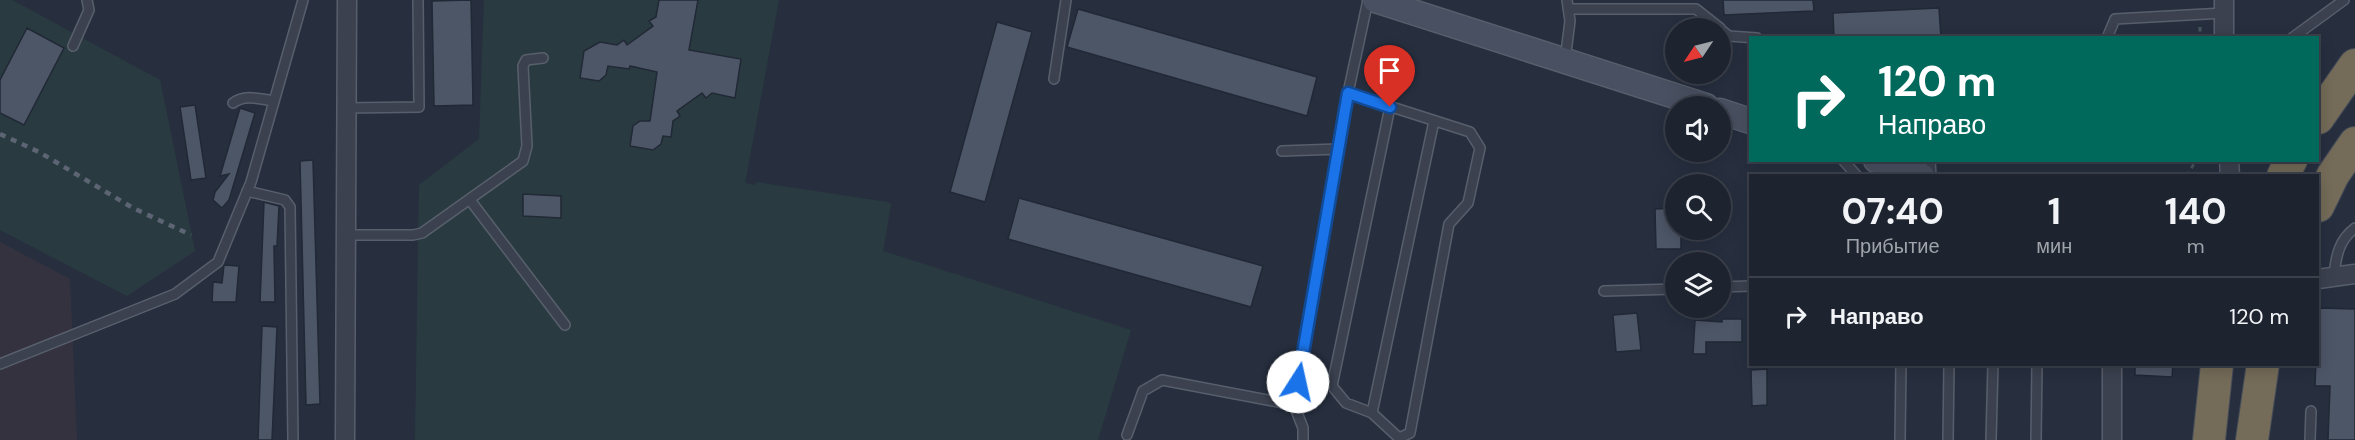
<!DOCTYPE html>
<html lang="ru">
<meta charset="utf-8">
<style>
body{margin:0;font-family:"DM Sans",sans-serif;background:#2a2f3b;color:#f1f3f6;height:100vh;display:flex;flex-direction:column;font-size:22px;white-space:nowrap}
*{box-sizing:border-box;margin:0}
p{font-size:20px;color:#a0a4aa}
.icon{flex:none;width:33px;height:33px;fill:none;stroke:currentColor;stroke-width:2;stroke-linecap:round;stroke-linejoin:round}
.map{position:relative;flex:1;overflow:hidden}
.side{position:absolute;left:1749px;top:174px;width:570px;height:192px;display:flex;flex-direction:column;background:#1d232f;border-radius:0px;box-shadow:0 3px 15px #0003,0 0 0 2px #3b404b}
.side>*{flex:none}
.hud{position:absolute;left:1749px;top:36px;width:570px;height:126px;border-radius:0px;box-shadow:0 3px 15px #0003,0 0 0 2px #3b404b;background:#00695c;color:#fff;overflow:hidden}
.needle{width:39px;rotate:235deg}
.fabs{position:absolute;left:1665px;top:18px;display:grid;gap:12px}
.fabs a{display:grid;place-items:center;width:66px;height:66px;border-radius:50%;background:#1d232f;box-shadow:0 3px 15px #0003,0 0 0 2px #3b404b;font-size:30px}
.pin{position:absolute;display:grid;place-items:center;width:51px;height:51px;color:#fff;margin:-62px -26px;border-radius:50% 50% 50% 0;rotate:-45deg;box-shadow:0 0 6px #0007}
.pin .icon{rotate:45deg}
.me{position:absolute;width:66px;margin:-33px;rotate:10deg;stroke-linejoin:round;filter:drop-shadow(0 0 4px #0008)}
.turn{display:flex;align-items:center;gap:21px;height:126px;padding:0 30px;font-size:27px}
.turn .icon{width:78px;height:78px;stroke-width:2.5}
.turn b{display:block;font-size:42px;line-height:51px}
.eta{display:flex;justify-content:space-evenly;align-items:center;height:102px;text-align:center}
.eta b{font-size:36px;font-weight:700;line-height:42px}
ul{padding:0;list-style:none}
li{display:flex;align-items:center;gap:18px;height:78px;padding:0 30px;border-top:2px solid #3b404b}
li div{flex:1}
li b{display:block;font-size:22px}
li em{font-style:normal}
.map>svg:first-child{display:block}
.medical{fill:#353240}
.green{fill:#293b40}
.building{fill:#4d5667;stroke:#212836;stroke-width:1.5}
.lines{fill:none;stroke-linecap:round;stroke-linejoin:round}
.lane-casing{stroke:#585f6c;stroke-width:12}
.street-casing{stroke:#585f6c;stroke-width:21}
.secondary-casing{stroke:#585f6c;stroke-width:27}
.highway-casing{stroke:#454c59;stroke-width:34}
.path{stroke:#47585d;stroke-width:3;stroke-dasharray:4.5 4.5;stroke-linecap:butt}
.lane{stroke:#3b414f;stroke-width:9}
.street{stroke:#3b414f;stroke-width:18}
.secondary{stroke:#495061;stroke-width:24}
.highway{stroke:#746b58;stroke-width:32}
.rail{stroke:#5d6575;stroke-width:4.5;stroke-dasharray:6 6;stroke-linecap:butt}
.route-casing{stroke:#114b97;stroke-width:15}
.route{stroke:#1a73e8;stroke-width:10}
</style>
<div class="map">
<svg width="2355" height="440" viewBox="0 0 2355 440">
<rect width="100%" height="100%" fill="#272f3f"/>
<path class="medical" d="M0 242 70 279 77 440H0Z"/>
<path class="green" d="M0 0H12L160 80 195 251 127 296 0 230Z
M484 0H779L745 183 755 185 756 182 887 202 891 204 883 251 1131 330 1098 440H415L419 185 479 139Z"/>
<path class="building" d="M471 0 473 105 434 106 432 1Z
M659 0H698L689 50 741 59 735 98 712 93 706 98 702 93 677 111 680 116 673 121 671 137 663 136 661 144 653 150 630 146 633 126 640 121H650L657 72 630 66 629 69 608 66 606 75 599 81 580 78 584 51 600 42 617 45 624 40 627 45 653 26 649 21 656 17Z
M1723 0H1813L1814 11 1724 15Z
M1939 8 1941 38H1834L1833 13Z
M1078 9 1317 77 1307 116 1067 47Z
M997 22 1032 32 985 202 950 192Z
M27 28 64 48 24 125 0 113V80Z
M195 105 206 178 191 180 180 107Z
M240 108 255 113 229 200 222 208 213 200 215 192 229 174 220 176Z
M313 160 320 404 306 405 300 161Z
M523 194 561 196V218L523 216Z
M1019 198 1263 266 1251 307 1008 239Z
M264 202 279 206 277 246H274L275 302H260Z
M1676 208V230H1681V249H1656L1655 209Z
M224 265 239 266 236 302H212L213 282 222 283Z
M2318 308 2355 309V440H2328L2330 386H2315Z
M1637 313 1641 350 1616 352 1613 315Z
M1722 319H1742V342H1706V354H1693L1695 320 1722 322Z
M262 326 277 327 272 440H258Z
M2135 364H2173L2172 377 2135 375Z
M1767 369V405L1752 406 1751 370Z"/>
<g class="lines">
<defs>
<path id="lane" d="M1568 9H1696L1720 28
M1720 29 1729 36 1757 38
M2107 38 2115 19 2224 13
M2292 38 2344 0
M73 46 89 10 87 0
M1565 60 1570 21 1567 0
M1054 79 1066 0
M1348 93 1470 132 1480 148 1468 203 1449 224 1410 433 1399 438 1372 413 1434 121
M233 103C245 94 260 99 274 101
M346 108 419 107 418 0
M1282 151 1338 149
M1843 160 1857 176
M1930 160 1931 176
M247 191 285 200 290 207 293 440
M470 200 565 325
M346 235H413L422 233 523 161 527 146 523 66 526 60 543 58
M2334 275C2336 256 2339 240 2355 228
M1720 287 1750 286
M1604 291 1676 289
M0 364 175 294 218 262 251 182 303 0
M1372 413 1346 403 1332 386 1390 107
M1127 435 1143 391 1162 380 1294 405
M1303 440V428L1294 405 1348 93 1368 0
M1900 440 1901 364
M1948 440 1949 364
M1991 440 1993 364
M2036 440 2037 364
M2310 440 2311 411"/>
<path id="street" d="M2224 0V38
M2229 160 2230 176
M2318 279 2355 274
M2112 364V440
M345 440 347 0"/>
<path id="secondary" d="M1375 0 1706 106
M1720 111 1750 121
M1876 160 1922 176"/>
<path id="highway" d="M2318 118 2355 65
M2283 176 2291 160
M2318 206 2333 175 2355 143
M2209 440 2217 364
M2252 440 2263 364"/>
</defs>
<use href="#lane" class="lane-casing"/>
<use href="#street" class="street-casing"/>
<use href="#secondary" class="secondary-casing"/>
<use href="#highway" class="highway-casing"/>
<path class="path" d="M2200 27V38
M2187 176 2196 160"/>
<use href="#lane" class="lane"/>
<use href="#street" class="street"/>
<use href="#secondary" class="secondary"/>
<use href="#highway" class="highway"/>
<path class="rail" d="M0 134 39 152 133 208 191 235"/>
</g>
<g class="lines">
<defs>
<path id="route" d="M1298 382 1348 93 1390 107"/>
</defs>
<use href="#route" class="route-casing"/>
<use href="#route" class="route"/>
</g>
</svg>
<div class="fabs">
<a><svg class="needle" viewBox="-14 -14 28 28"><path d="M0-13l5 13h-10z" fill="#e53935"/><path d="M0 13l5-13h-10z" fill="#a0a4aa"/></svg></a>
<a><svg class="icon" aria-label="sound" viewBox="0 0 24 24"><path d="M4 9h4l5-4v14l-5-4H4zM17 9q2 3 0 6"/></svg></a>
<a><svg class="icon" aria-label="search" viewBox="0 0 24 24"><circle cx="10" cy="10" r="6"/><path d="M15 15l6 6"/></svg></a>
<a><svg class="icon" aria-label="layers" viewBox="0 0 24 24"><path d="M12 4l9 5-9 5-9-5zM3 14l9 5 9-5"/></svg></a>
</div>
<div class="pin" style="left:1390px;top:107px;background:#d93025"><svg class="icon" aria-label="arrive" viewBox="0 0 24 24"><path d="M6 21V4h12l-3 4 3 4H6"/></svg></div>
<svg class="me" style="left:1298px;top:382px" viewBox="-20 -20 40 40"><circle r="19" fill="#fff"/><path d="M0-13L10 11 0 6-10 11z" fill="#1a73e8"/></svg>
<div class="hud">
<div class="turn"><svg class="icon" aria-label="right" viewBox="0 0 24 24"><path d="M7 20v-9h11M14 6l5 5-5 5"/></svg><div><b>120 m</b>Направо</div></div>
</div>
<section class="side">
<div class="eta">
<div><b>07:40</b><p>Прибытие</p></div>
<div><b>1</b><p>мин</p></div>
<div><b>140</b><p>m</p></div>
</div>
<ul>
<li><svg class="icon" aria-label="right" viewBox="0 0 24 24"><path d="M7 20v-9h11M14 6l5 5-5 5"/></svg><div><b>Направо</b></div><em>120 m</em></li>
</ul>
</section>
</div>
